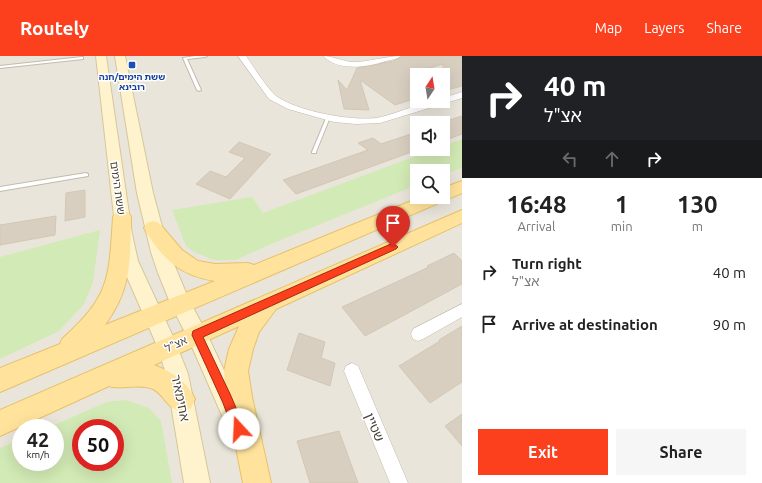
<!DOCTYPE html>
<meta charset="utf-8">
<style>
body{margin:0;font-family:Ubuntu,"Noto Sans Hebrew",sans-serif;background:#f6f6f6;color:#222;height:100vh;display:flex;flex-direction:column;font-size:15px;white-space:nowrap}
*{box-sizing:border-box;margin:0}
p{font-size:13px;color:#767676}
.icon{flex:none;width:22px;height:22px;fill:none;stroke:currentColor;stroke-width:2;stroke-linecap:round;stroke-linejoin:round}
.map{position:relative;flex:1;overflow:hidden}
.drawer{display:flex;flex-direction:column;background:#fff;width:300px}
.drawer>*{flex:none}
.hud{background:#202124;color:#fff;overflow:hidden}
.needle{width:26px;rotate:12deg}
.tools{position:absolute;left:410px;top:12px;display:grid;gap:8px}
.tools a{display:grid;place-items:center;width:40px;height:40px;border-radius:0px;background:#fff;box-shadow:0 4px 16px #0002;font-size:20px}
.speed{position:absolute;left:12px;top:363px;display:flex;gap:8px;font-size:20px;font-weight:700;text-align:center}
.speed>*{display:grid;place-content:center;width:52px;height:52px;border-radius:50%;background:#fff;box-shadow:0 4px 16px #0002;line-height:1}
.speed small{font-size:10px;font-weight:400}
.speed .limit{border:6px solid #d22;background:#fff;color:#111}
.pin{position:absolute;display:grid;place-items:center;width:34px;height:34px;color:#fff;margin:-41px -17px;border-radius:50% 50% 50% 0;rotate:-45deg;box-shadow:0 0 4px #0007}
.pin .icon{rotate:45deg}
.me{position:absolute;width:44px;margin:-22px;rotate:340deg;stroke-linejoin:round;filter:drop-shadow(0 0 3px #0008)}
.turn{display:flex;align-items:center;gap:14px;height:84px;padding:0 16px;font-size:18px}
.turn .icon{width:52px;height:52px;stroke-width:2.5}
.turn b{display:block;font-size:28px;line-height:34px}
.lanes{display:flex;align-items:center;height:38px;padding:0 16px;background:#0003;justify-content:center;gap:20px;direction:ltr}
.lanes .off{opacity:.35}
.eta{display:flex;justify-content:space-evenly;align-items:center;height:68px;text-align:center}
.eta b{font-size:24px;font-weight:600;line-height:28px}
.action{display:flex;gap:8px;margin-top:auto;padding:8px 16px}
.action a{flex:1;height:46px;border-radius:0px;background:#fc3f1d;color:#fff;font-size:16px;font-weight:600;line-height:46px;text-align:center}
.action a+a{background:#f6f6f6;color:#222}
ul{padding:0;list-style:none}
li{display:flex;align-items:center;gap:12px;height:52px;padding:0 16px}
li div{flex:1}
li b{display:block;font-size:15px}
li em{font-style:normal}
header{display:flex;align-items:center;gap:24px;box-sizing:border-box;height:56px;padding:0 20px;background:#fc3f1d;color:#fff}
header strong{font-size:19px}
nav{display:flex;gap:22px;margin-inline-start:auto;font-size:14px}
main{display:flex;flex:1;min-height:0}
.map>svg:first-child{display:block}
.residential{fill:#eae5da;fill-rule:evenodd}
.green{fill:#d2eab5;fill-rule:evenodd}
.building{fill:#d8cfc1;stroke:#d3c7b4}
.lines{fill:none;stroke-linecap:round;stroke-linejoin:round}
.service-casing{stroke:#c2bbae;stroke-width:2}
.minor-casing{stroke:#c2bbae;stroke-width:1}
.secondary-casing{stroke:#d6c79b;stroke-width:2}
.primary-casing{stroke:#e6c16a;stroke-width:2}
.service{fill:#fff;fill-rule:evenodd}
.minor{fill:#fff;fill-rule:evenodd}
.secondary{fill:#fff3cd;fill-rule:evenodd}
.primary{fill:#ffe39c;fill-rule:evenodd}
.route{fill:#fc3f1d;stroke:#a42913}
.transit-dot{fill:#1a4fb4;stroke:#fff;stroke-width:1.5}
.labels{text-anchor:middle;stroke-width:3;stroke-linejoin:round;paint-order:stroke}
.far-transit-label{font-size:9px;font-weight:bold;fill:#164399;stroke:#fff}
.street-label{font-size:11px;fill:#4b4439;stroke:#fff}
.near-street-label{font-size:13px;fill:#4b4439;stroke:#fff}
</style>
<header>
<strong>Routely</strong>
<nav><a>Map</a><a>Layers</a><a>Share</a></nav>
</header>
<main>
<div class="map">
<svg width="462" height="427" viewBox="0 0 462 427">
<rect width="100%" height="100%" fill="#f6f3ec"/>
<path class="residential" d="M0 0H462V427H0ZM417 19H443V45H417ZM417 67H443V93H417ZM417 115H443V141H417ZM21 372H55V406H21ZM81 372H115V406H81Z"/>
<path class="green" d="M462 83V112L443 119V115H417V129L271 188 236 204H214L194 196 186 190 172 154 252 141 263 157 435 93H443V90Z
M100 174 93 226 84 248 59 275 0 303V201Z
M126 344 149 352 161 365 172 427H0V392L21 383V406H55V372H47L107 346ZM81 372H115V406H81Z"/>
<path class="building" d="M402 0H462V30L443 35V8L417 16V42L395 49 360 24 369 54 344 53 338 24 347 34 357 12 394 5Z
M462 60V78L443 85V66Z
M417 76V94L296 138 283 124 368 94 358 87 373 82 381 88Z
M239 86 271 98 230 143 196 128 210 115 226 121 245 102 229 96Z
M85 134V161L65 165 66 137Z
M56 160 55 179 0 189V169Z
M454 197 462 205V228L365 280 342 251 429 211 427 210Z
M462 270V326L430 347 399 310 440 285 439 284Z
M299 277 325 286 321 302 335 307 330 330 287 314Z
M462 358V390L445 370Z
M339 375 358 427H310L297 385Z"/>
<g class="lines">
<defs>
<path id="service" d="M195 0H207L205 1 187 3 201 34 199 35 197 34 183 2Z
M82 1H83V3L0 12V10Z
M327 60 330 61 316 96V97H312V96Z
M86 117 88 118V120L0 135V131Z"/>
<path id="minor" d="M238 0H246C253 10 267 32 275 39 294 55 357 67 381 61 402 56 422 45 443 45V42L462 36V42L380 67 356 68 334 66 288 53 269 43Z
M323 0C334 0 343 6 354 6 370 6 385 0 401 0 397 3 391 4 386 5 367 11 339 16 323 0Z
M462 248V261L423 283 418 285 413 283 411 278 413 273Z
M352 307 358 310 408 427H390L344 315 346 310Z"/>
<path id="secondary" d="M96 0H106L132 178 138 205 175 285 188 318 210 427H184L166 318 158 292 120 205 116 178Z
M115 0H125L153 137 169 196 189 244 204 272 247 363 243 371 235 375 227 371 189 284 171 249 158 217 151 196 137 137Z"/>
<path id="primary" d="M462 125V137L0 336V312L60 288 62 283C110 240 109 223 113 161L116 156 122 155 128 156 131 161C130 205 132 232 105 269L215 225C180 220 160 201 144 172L147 167 153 165 159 167 182 194 198 205 215 208 248 207 254 209 421 141H443V132Z
M462 154V167L276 253 259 276 253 293 248 315 252 341 271 427H243L226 341 224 315 229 293 239 270 154 309C172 316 187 325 195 343L191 352 182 356C179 355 176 354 173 352 165 347 162 337 153 333 138 327 119 334 109 330L0 380V354Z"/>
</defs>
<use href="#service" class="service-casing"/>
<use href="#minor" class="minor-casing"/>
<use href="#secondary" class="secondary-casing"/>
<use href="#primary" class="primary-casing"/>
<use href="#service" class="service"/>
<use href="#minor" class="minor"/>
<use href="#secondary" class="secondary"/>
<use href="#primary" class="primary"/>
</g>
<path class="route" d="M393 187 398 191 396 193 203 281 231 340 245 373 243 377 239 379 234 377 223 347 192 279 193 275Z"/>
<rect class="transit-dot" x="128" y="5" width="8" height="8" rx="2"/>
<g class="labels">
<g class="far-transit-label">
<text x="132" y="24">ששת הימים/חנה<tspan x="132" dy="10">רובינא</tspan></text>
</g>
<g class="street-label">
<text transform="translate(118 132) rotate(82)" y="4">ששת הימים</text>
<text transform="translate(176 288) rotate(-24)" y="4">אצ"ל</text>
</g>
<g class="near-street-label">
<text transform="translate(181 342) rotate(78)" y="5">אחימאיר</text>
<text transform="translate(375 371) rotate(67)" y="5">שטיין</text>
</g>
</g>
</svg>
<div class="tools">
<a><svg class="needle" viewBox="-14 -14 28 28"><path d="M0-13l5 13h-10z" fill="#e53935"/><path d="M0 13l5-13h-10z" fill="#767676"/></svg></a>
<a><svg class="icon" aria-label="sound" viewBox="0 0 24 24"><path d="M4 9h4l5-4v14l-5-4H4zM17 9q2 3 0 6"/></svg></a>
<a><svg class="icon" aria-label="search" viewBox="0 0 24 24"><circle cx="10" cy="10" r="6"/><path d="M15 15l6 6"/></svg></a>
</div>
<div class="speed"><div>42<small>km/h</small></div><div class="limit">50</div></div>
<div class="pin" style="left:393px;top:191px;background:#d93025"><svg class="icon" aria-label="arrive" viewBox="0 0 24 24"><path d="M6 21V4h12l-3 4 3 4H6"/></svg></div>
<svg class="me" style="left:239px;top:373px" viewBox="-20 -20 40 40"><circle r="19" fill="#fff"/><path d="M0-13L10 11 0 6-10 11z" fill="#fc3f1d"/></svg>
</div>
<section class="drawer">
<div class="hud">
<div class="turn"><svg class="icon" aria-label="right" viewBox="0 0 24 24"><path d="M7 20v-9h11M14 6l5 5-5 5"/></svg><div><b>40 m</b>אצ&quot;ל</div></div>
<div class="lanes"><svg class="icon off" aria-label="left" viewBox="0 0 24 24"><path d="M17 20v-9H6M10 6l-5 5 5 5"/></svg><svg class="icon off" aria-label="ahead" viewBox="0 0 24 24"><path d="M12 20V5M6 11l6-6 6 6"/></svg><svg class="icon" aria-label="right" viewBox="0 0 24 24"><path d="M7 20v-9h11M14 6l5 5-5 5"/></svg></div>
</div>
<div class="eta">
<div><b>16:48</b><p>Arrival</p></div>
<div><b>1</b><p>min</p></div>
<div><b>130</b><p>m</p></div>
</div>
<ul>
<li><svg class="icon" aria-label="right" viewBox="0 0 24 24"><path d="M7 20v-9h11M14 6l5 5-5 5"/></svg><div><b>Turn right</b><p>אצ&quot;ל</p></div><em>40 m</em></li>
<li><svg class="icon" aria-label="arrive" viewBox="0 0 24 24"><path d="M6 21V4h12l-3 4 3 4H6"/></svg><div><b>Arrive at destination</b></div><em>90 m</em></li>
</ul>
<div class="action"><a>Exit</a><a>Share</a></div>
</section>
</main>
